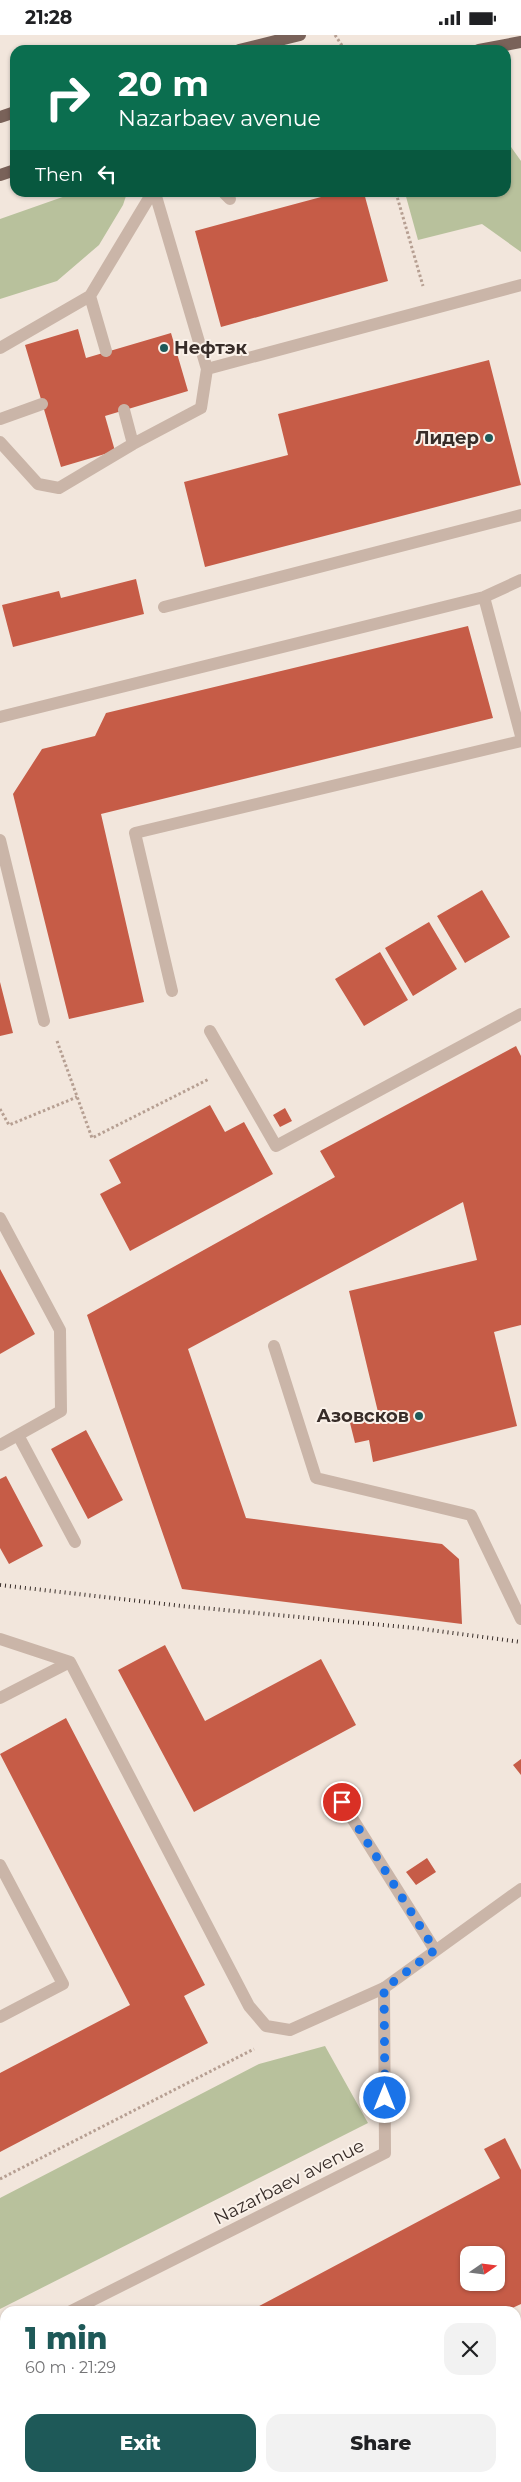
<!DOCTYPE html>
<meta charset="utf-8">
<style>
body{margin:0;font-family:Montserrat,sans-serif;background:#f2f2f2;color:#202124;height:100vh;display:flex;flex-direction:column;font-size:19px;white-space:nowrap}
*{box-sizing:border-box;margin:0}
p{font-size:16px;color:#757577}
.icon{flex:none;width:28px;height:28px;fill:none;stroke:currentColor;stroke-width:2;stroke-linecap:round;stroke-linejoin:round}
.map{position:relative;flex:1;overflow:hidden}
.sheet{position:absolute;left:0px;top:2271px;width:521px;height:176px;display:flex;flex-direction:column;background:#fff;border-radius:15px 15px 0 0;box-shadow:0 1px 4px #0004}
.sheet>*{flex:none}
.top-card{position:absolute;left:10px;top:10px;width:501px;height:152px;border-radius:15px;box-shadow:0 1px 4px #0004;background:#0b6e4f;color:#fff;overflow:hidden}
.needle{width:32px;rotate:76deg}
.fabs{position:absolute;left:460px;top:2211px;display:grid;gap:10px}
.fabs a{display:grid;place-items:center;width:45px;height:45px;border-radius:10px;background:#fff;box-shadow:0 1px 4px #0004;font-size:25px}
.pin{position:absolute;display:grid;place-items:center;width:42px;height:42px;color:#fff;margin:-21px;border:2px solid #fff;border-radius:50%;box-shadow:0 1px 5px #0007}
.me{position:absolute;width:55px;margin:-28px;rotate:0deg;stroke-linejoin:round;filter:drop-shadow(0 0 4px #0008)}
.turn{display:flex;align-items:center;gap:18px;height:105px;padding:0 25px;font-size:22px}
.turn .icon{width:65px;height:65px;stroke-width:2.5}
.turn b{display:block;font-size:35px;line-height:42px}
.then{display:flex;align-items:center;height:48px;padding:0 25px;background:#0003;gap:10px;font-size:19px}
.round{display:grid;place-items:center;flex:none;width:52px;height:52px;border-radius:15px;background:#f2f2f2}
.overview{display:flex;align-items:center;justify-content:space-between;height:85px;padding:0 25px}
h1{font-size:30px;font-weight:800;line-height:38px;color:#1e5958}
.button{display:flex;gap:10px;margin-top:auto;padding:10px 25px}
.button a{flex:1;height:58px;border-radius:15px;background:#1e5958;color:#fff;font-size:20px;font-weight:800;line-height:58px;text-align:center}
.button a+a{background:#f2f2f2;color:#202124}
.status{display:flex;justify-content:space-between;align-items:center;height:35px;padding:0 25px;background:#fff;direction:ltr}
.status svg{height:14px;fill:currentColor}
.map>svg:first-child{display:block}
.green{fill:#b8c19c}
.building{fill:#c65c47;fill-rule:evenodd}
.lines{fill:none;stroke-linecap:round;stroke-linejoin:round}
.path{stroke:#b69f92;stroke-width:3;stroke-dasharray:2.5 2.5;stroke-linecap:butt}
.lane{stroke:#cab5a8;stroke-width:12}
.street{stroke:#cab5a8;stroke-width:12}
.primary{stroke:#796259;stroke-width:12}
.rail{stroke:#372c28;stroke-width:4;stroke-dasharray:1 4;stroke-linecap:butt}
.route{stroke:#1a73e8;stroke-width:9;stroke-dasharray:0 16.2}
.poi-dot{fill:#1e5958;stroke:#faf1e9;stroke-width:2}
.labels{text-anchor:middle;stroke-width:4;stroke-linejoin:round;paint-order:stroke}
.poi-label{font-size:18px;font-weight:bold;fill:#372c28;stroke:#faf1e9;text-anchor:end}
.street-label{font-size:18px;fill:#372c28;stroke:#faf1e9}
</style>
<div class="status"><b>21:28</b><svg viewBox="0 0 49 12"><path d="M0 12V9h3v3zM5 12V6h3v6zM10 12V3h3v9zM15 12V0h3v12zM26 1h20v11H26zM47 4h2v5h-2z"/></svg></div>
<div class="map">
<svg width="521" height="2447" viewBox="0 0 521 2447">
<rect width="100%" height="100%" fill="#f2e6dc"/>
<path class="green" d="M506 105 521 126V217L482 189 418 205 405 158H506Z
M74 158H127L123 170 99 210 57 246 0 264V184Z
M325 2011 368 2088 0 2274V2163L259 2029Z"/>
<path class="building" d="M336 158H364L388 246 221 292 195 196Z
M78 294 86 323 171 298 188 356 105 381 115 416 61 432 25 310Z
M489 325 521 450 205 532 184 447 288 420 278 379Z
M136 544 144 579 13 612 2 570 59 556 61 563Z
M468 591 493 683 101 779 144 967 69 984 13 759 42 714 95 701 106 678Z
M482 855 510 902 465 928 437 881Z
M429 887 457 934 413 961 385 913Z
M380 917 408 965 364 991 335 944Z
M0 947 13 998 0 1001Z
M516 1011 521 1021V1290L494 1297 517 1391 373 1427 369 1405 355 1408 349 1384 378 1377 349 1256 477 1225 463 1167 188 1314 246 1483 442 1509 459 1524 462 1589 182 1554 87 1280 335 1142 320 1116Z
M210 1070 225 1097 244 1087 273 1139 130 1216 100 1159 121 1148 109 1125Z
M285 1073 292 1086 280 1092 273 1080Z
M0 1234 35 1299 0 1319Z
M86 1395 123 1465 88 1484 51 1414Z
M6 1441 43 1511 9 1529 0 1513V1444Z
M165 1610 205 1686 321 1624 356 1690 194 1777 118 1635Z
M66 1683 205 1950 184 1961 208 2008 0 2117V2038L130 1970 0 1719Z
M521 1724V1740L513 1730Z
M427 1823 436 1837 416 1850 406 1837Z
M505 2103 521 2135V2269L506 2276H250L500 2143 484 2114ZM469 2220H496V2248H469Z
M5 2407V2442H194L186 2447H0V2409Z"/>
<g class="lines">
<path class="path" d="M335 0 345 15
M396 158 423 251
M57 1006 92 1103 209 1044
M0 1074 9 1090 77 1062
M0 2144 254 2014"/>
<path class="lane" d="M224 158 230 164
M90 261 106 316
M0 313 90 261 152 158
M207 334 521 250
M124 375 133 409
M0 384 42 369
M0 407 38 449 59 453 133 409 201 373 207 334 155 158
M484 562 521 701
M164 572 521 480
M0 682 484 562 521 545
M0 805 44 986
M172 956 135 798 521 706
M210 996 276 1111 521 979
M0 1183 60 1295 61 1376 0 1410
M274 1311 316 1443 471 1480 521 1584
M18 1400 75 1507
M0 1604 70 1627
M0 1663 70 1627 249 1971 266 1991 290 1995 384 1953
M342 1767 435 1915
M0 1830 63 1949 0 1982
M516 2322 521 2320
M276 2447 285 2442"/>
<path class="street" d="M71 2276 385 2118 384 1953 521 1854
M0 2312 5 2309"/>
<path class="primary" d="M239 15 300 0
M479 15 521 7
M0 82 15 77
M0 140 15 135"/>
<path class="rail" d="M0 1550 182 1571 415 1593 521 1607"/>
</g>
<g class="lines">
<path class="route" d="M342 1767 435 1915 384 1954 385 2063"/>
</g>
<g class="poi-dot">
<circle cx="164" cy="313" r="5"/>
<circle cx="489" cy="403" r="5"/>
<circle cx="419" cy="1381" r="5"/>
</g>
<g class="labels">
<g class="poi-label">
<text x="174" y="319" text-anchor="start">Нефтэк</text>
<text x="479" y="409">Лидер</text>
<text x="409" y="1387">Азовсков</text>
</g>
<g class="street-label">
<text transform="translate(289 2147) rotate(-27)" y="6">Nazarbaev avenue</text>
</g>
</g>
</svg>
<div class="fabs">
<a><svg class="needle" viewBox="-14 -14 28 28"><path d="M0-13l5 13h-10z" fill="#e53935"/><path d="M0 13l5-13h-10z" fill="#757577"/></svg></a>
</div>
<div class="pin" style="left:342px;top:1767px;background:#d93025"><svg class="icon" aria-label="arrive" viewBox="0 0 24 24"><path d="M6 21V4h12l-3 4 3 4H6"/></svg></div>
<svg class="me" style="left:385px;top:2063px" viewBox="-20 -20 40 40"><circle r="17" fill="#1a73e8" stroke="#fff" stroke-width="3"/><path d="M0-11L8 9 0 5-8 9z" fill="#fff"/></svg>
<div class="top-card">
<div class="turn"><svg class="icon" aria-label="right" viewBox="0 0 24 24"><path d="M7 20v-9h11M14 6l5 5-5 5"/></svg><div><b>20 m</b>Nazarbaev avenue</div></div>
<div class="then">Then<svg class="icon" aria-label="left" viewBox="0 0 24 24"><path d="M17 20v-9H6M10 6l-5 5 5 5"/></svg></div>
</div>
<section class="sheet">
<div class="overview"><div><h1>1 min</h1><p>60 m · 21:29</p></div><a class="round"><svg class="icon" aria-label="close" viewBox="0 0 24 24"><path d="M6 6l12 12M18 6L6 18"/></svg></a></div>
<div class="button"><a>Exit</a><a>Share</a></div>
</section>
</div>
